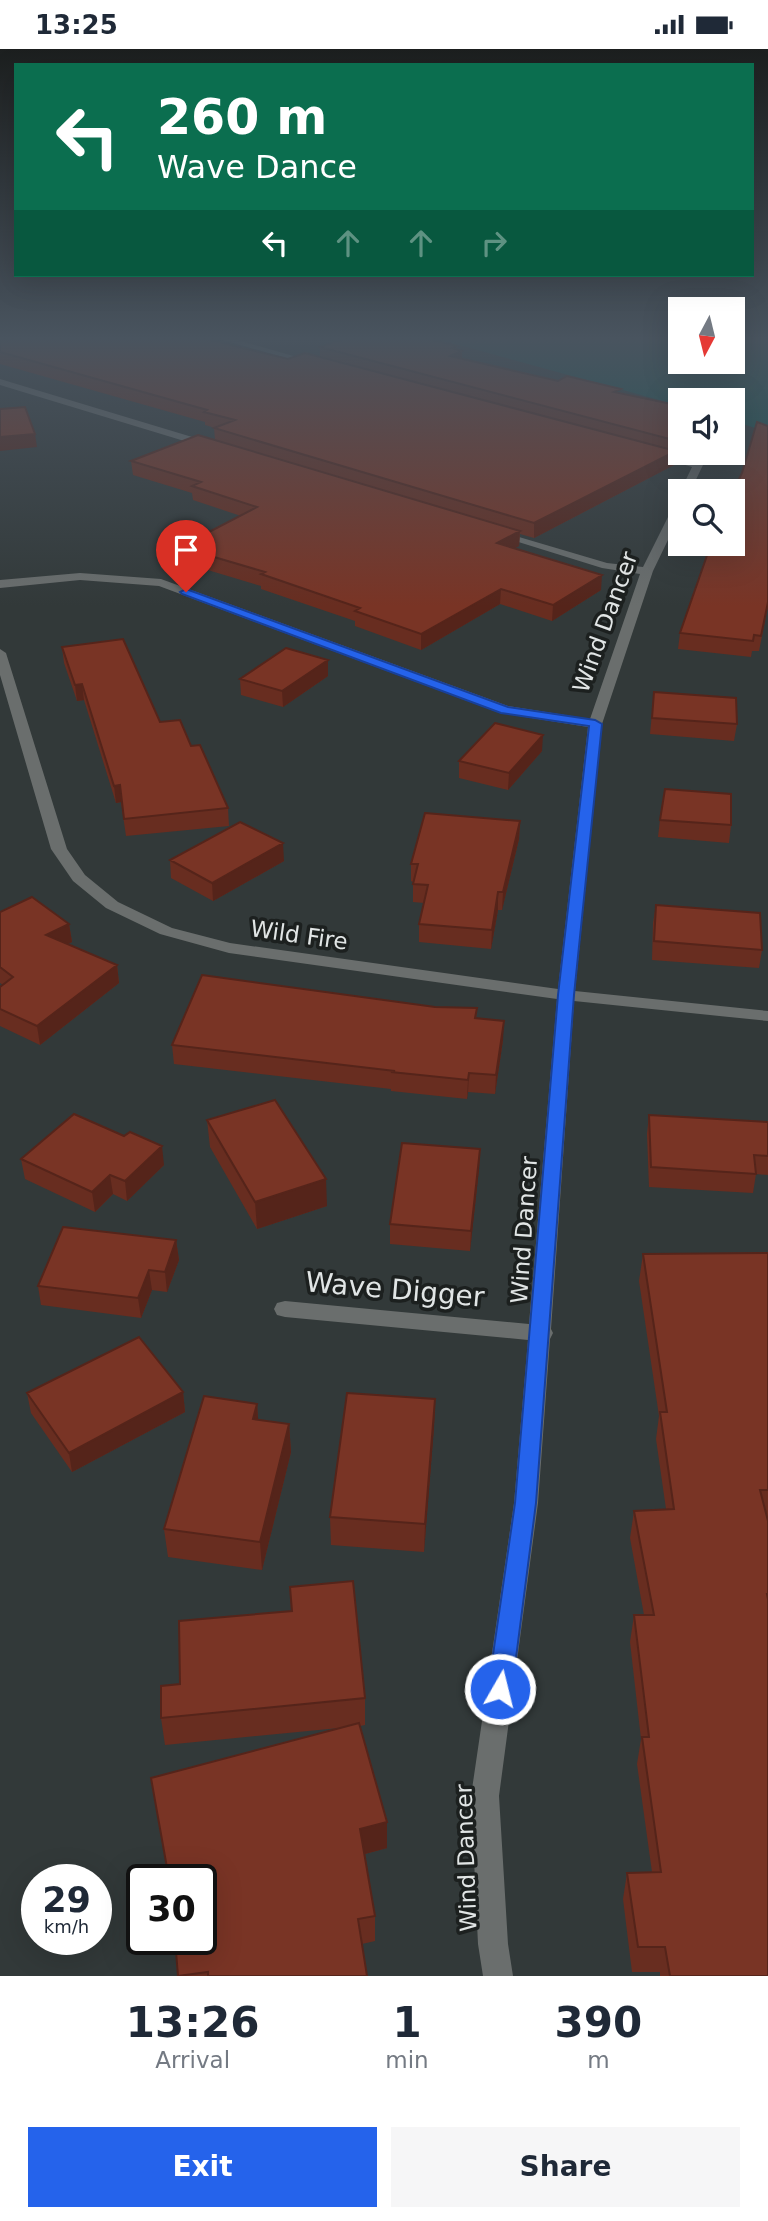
<!DOCTYPE html>
<style>
body{margin:0;font-family:"DejaVu Sans",sans-serif;background:#f6f6f7;color:#1f2937;height:100vh;display:flex;flex-direction:column;font-size:26px;white-space:nowrap}
*{box-sizing:border-box;margin:0}
p{font-size:23px;color:#747a83}
.icon{flex:none;width:38px;height:38px;fill:none;stroke:currentColor;stroke-width:2;stroke-linecap:round;stroke-linejoin:round}
.map{position:relative;height:1927px;overflow:hidden}
.details{display:flex;flex-direction:column;background:#fff;flex:1}
.details>*{flex:none}
.guide{position:absolute;left:14px;top:14px;width:740px;height:214px;border-radius:0px;box-shadow:0 7px 28px #0002;background:#0b6e4f;color:#fff;overflow:hidden}
.needle{width:46px;rotate:187deg}
.buttons{position:absolute;left:668px;top:248px;display:grid;gap:14px}
.buttons a{display:grid;place-items:center;width:77px;height:77px;border-radius:0px;background:#fff;box-shadow:0 7px 28px #0002;font-size:35px}
.speed{position:absolute;left:21px;top:1815px;display:flex;gap:14px;font-size:35px;font-weight:700;text-align:center}
.speed>*{display:grid;place-content:center;width:91px;height:91px;border-radius:50%;background:#fff;box-shadow:0 7px 28px #0002;line-height:1}
.speed small{font-size:18px;font-weight:400}
.speed .limit{border:4px solid #111;border-radius:10px;background:#fff;color:#111}
.pin{position:absolute;display:grid;place-items:center;width:60px;height:60px;color:#fff;margin:-72px -30px;border-radius:50% 50% 50% 0;rotate:-45deg;box-shadow:0 0 7px #0007}
.pin .icon{rotate:45deg}
.me{position:absolute;width:77px;margin:-38px;rotate:8deg;stroke-linejoin:round;filter:drop-shadow(0 0 5px #0008)}
.turn{display:flex;align-items:center;gap:24px;height:147px;padding:0 28px;font-size:32px}
.turn .icon{width:91px;height:91px;stroke-width:2.5}
.turn b{display:block;font-size:49px;line-height:60px}
.lanes{display:flex;align-items:center;height:66px;padding:0 28px;background:#0003;justify-content:center;gap:35px;direction:ltr}
.lanes .off{opacity:.35}
.eta{display:flex;justify-content:space-evenly;align-items:center;height:119px;text-align:center}
.eta b{font-size:42px;font-weight:600;line-height:49px}
.cta{display:flex;gap:14px;margin-top:auto;padding:14px 28px}
.cta a{flex:1;height:80px;border-radius:0px;background:#2563eb;color:#fff;font-size:28px;font-weight:600;line-height:80px;text-align:center}
.cta a+a{background:#f6f6f7;color:#1f2937}
.status{display:flex;justify-content:space-between;align-items:center;height:49px;padding:0 35px;background:#fff;direction:ltr}
.status svg{height:19px;fill:currentColor}
.map>svg:first-child{display:block}
.green{fill:#115552}
.lines{fill:none;stroke-linecap:round;stroke-linejoin:round}
.minor{fill:#6a6e6d;fill-rule:evenodd}
.wall{fill:#682d20}
.shaded-wall{fill:#55241a}
.building{fill:#793425;stroke:#55241a;stroke-width:2}
.route{fill:#2563eb;stroke:#184099;stroke-width:2}
.labels{text-anchor:middle;stroke-width:7;stroke-linejoin:round;paint-order:stroke}
.street-label{font-size:23px;fill:#e1e5e5;stroke:#1c201f}
.near-street-label{font-size:28px;fill:#e1e5e5;stroke:#1c201f}
</style>
<div class="status"><b>13:25</b><svg viewBox="0 0 49 12"><path d="M0 12V9h3v3zM5 12V6h3v6zM10 12V3h3v9zM15 12V0h3v12zM26 1h20v11H26zM47 4h2v5h-2z"/></svg></div>
<div class="map">
<svg width="768" height="1927" viewBox="0 0 768 1927">
<rect width="100%" height="100%" fill="#323939"/>
<path class="green" d="M426 287H681V313H733V287H768V383L733 372V352H681V357Z"/>
<g class="lines">
<path class="minor" d="M209 287H223L318 314 314 317Z
M0 330 212 394 213 396 204 398 0 336Z
M653 400 702 414 703 416 690 443H680L692 418 649 405 648 403Z
M681 449V464L653 522 602 675 575 942 768 962V972L574 952 551 1280 553 1284 550 1290 538 1454 499 1747 508 1895 513 1927H483L478 1895 471 1747 514 1454 528 1291 285 1268 277 1266 274 1260 277 1254 285 1252 529 1275 557 950 229 904 160 885 106 859 73 832 51 800 0 626V600L6 604 67 800 85 826 118 853 172 879 230 894 558 940 588 678 500 664 159 537 80 531 0 539V531L80 524 161 530 508 657 590 670 640 525 602 519 493 485 499 482 607 514 643 518 676 452Z"/>
</g>
<path class="wall" d="M0 287H218V292L217 293 288 310 320 308V298L457 300 462 302V310L558 332 681 357V404H695L687 409 675 406 674 416 534 489 520 485 519 497 514 499 601 541 552 572 500 555 421 601 355 577V572L261 540V537L181 513 180 498 241 467 193 451 192 444 133 426 131 412 215 391 214 379H215L205 376V373L0 315Z
M768 377V557L759 602H752L751 608 678 600 680 584Z
M62 598 160 673 228 759 229 777 126 787 121 753 116 754 84 651 77 652 64 614Z
M328 627 283 658 241 646 240 630Z
M654 643 737 675 734 692 650 685Z
M542 702 508 741 459 729V712Z
M660 771 731 776 729 794 658 788Z
M520 772 519 790 502 861H498L491 900 419 893V875L424 854 413 853V833L411 832V815Z
M170 811 284 812 213 852 171 829Z
M656 856 762 901 759 919 652 911 653 874Z
M0 863 69 875 72 893 68 895 117 916 119 934 40 996 0 977V938L3 936 0 934Z
M435 958 477 959 476 970 503 991 495 1045 468 1043 467 1050 391 1042V1040L174 1015 172 996Z
M649 1066 768 1073V1126L756 1125 753 1144 649 1138 647 1085Z
M207 1071 327 1157 257 1180 210 1098Z
M480 1100 479 1120 470 1202 390 1195V1175Z
M21 1110 164 1116 127 1152 113 1145 95 1163 25 1130Z
M176 1191 179 1211 167 1243 152 1241 141 1269 41 1256 38 1237Z
M768 1204V1927H660V1923H632L623 1850 627 1824 652 1823 637 1715 641 1690 630 1593 634 1566H644L630 1489 634 1462 666 1460 656 1390 659 1367 639 1232 643 1205Z
M183 1343 185 1363 72 1423 31 1364 27 1344Z
M435 1350 434 1378 424 1503 331 1496 330 1468Z
M257 1355 258 1371 289 1375 291 1403 262 1521 168 1508 164 1480Z
M290 1538 365 1649V1676L360 1677 387 1799 365 1805 375 1867V1892L362 1895 367 1927H178L339 1679 165 1696 161 1669 180 1635 291 1562Z"/>
<path class="shaded-wall" d="M199 287H218V292L197 300V288Z
M457 297V304L462 302V314L450 319 452 299Z
M738 369 736 382 733 383V371Z
M35 385 37 398 0 402V388Z
M676 402 674 416 534 489V474Z
M687 404H695L687 409Z
M520 482 519 497 497 509V494Z
M602 526 601 541 552 572 553 556Z
M501 540 500 555 421 601V585Z
M328 611V627L283 658 282 642Z
M82 635 84 651 77 652 75 636Z
M543 686 542 702 508 741 509 724Z
M120 736 121 753 116 754 114 737Z
M520 772 519 790 502 861 503 843Z
M283 794 284 812 213 852 212 834Z
M498 843V861L491 900 492 881Z
M69 875 72 893 49 904 46 886Z
M117 916 119 934 40 996 37 977Z
M504 972 503 991 495 1045 496 1026Z
M469 1024 468 1043 467 1050 468 1031Z
M162 1097 164 1116 127 1152 125 1132Z
M480 1100 479 1120 470 1202 471 1182Z
M110 1126 113 1145 95 1163 92 1143Z
M326 1130 327 1157 257 1180 255 1153Z
M176 1191 179 1211 167 1243 165 1223Z
M149 1221 152 1241 141 1269 138 1249Z
M183 1343 185 1363 72 1423 69 1404Z
M435 1350 434 1378 424 1503 425 1475Z
M257 1355 259 1382 253 1370Z
M289 1375 291 1403 262 1521 260 1493Z
M387 1773V1799L361 1806 360 1780Z"/>
<path class="building" d="M0 287H199L197 288 288 310 305 304 676 402 534 474 214 379 235 371 204 363 207 361 0 303Z
M352 287H415L457 297 452 299 462 302 450 307 558 332 567 327 621 340 614 343 681 357V393L320 298Z
M25 358 35 385 0 388V360Z
M757 373 768 377V553L761 587 754 586 753 592 680 584 711 495H733V443L742 424Z
M198 386 520 482 497 494 602 526 553 556 501 540 421 585 355 562 360 559 261 525 265 523 180 498 257 458 192 437 201 433 131 412Z
M123 590 160 673 180 671 191 697 200 696 228 759 124 770 120 736 114 737 82 635 75 636 62 598Z
M286 599 328 611 282 642 240 630Z
M654 643 736 649 737 675 652 669Z
M495 674 543 686 509 724 459 712Z
M665 740 731 745V776L660 771Z
M425 764 520 772 503 843H498L492 881 419 875 428 836 413 835 418 815H411Z
M240 773 283 794 212 834 170 811Z
M32 848 69 875 46 886 117 916 37 977 0 960V938L13 928 0 918V863Z
M656 856 760 864 762 901 654 892Z
M202 926 435 958 477 959 475 969 504 972 496 1026 469 1024 468 1031 391 1023 395 1022 172 996Z
M275 1051 326 1130 255 1153 207 1071Z
M74 1065 124 1087 130 1083 162 1097 125 1132 110 1126 92 1143 21 1110Z
M649 1066 768 1073V1107L754 1106 756 1125 651 1118Z
M402 1094 480 1100 471 1182 390 1175Z
M63 1178 176 1191 165 1223 149 1221 138 1249 38 1237Z
M768 1204V1441H760L768 1472V1545H767L768 1550V1927H670L665 1898H638L627 1824 661 1823 642 1688H649L634 1566H654L634 1462 674 1460 660 1363H667L643 1205Z
M139 1288 183 1343 69 1404 27 1344Z
M347 1344 435 1350 425 1475 330 1468Z
M204 1347 257 1355 253 1370 289 1375 260 1493 164 1480Z
M353 1532 365 1649 161 1669V1637L180 1635 179 1572 292 1562 290 1538Z
M359 1674 387 1773 360 1780 375 1867 358 1870 367 1927H208V1923L178 1927 175 1890H201V1830H169L151 1729Z"/>
<linearGradient id="sky" x2="0" y2="1"><stop stop-color="#1c1f1f"/><stop offset="0.52" stop-color="#49545f"/><stop offset="1" stop-color="#49545f" stop-opacity="0"/></linearGradient>
<rect width="768" height="557" fill="url(#sky)"/>
<path class="route" d="M186 540 508 658 595 671 602 675 574 946 536 1454 512 1640 508 1648 500 1651 491 1648 488 1640 515 1454 558 946 589 677 501 664 182 545 180 543Z"/>
<g class="labels">
<g class="street-label">
<text transform="translate(605 573) rotate(-70)" y="8">Wind Dancer</text>
<text transform="translate(299 886) rotate(8)" y="8">Wild Fire</text>
<text transform="translate(524 1181) rotate(-86)" y="8">Wind Dancer</text>
<text transform="translate(466 1809) rotate(-92)" y="8">Wind Dancer</text>
</g>
<g class="near-street-label">
<text transform="translate(395 1240) rotate(5)" y="10">Wave Digger</text>
</g>
</g>
</svg>
<div class="buttons">
<a><svg class="needle" viewBox="-14 -14 28 28"><path d="M0-13l5 13h-10z" fill="#e53935"/><path d="M0 13l5-13h-10z" fill="#747a83"/></svg></a>
<a><svg class="icon" aria-label="sound" viewBox="0 0 24 24"><path d="M4 9h4l5-4v14l-5-4H4zM17 9q2 3 0 6"/></svg></a>
<a><svg class="icon" aria-label="search" viewBox="0 0 24 24"><circle cx="10" cy="10" r="6"/><path d="M15 15l6 6"/></svg></a>
</div>
<div class="speed"><div>29<small>km/h</small></div><div class="limit">30</div></div>
<div class="pin" style="left:186px;top:543px;background:#d93025"><svg class="icon" aria-label="arrive" viewBox="0 0 24 24"><path d="M6 21V4h12l-3 4 3 4H6"/></svg></div>
<svg class="me" style="left:500px;top:1640px" viewBox="-20 -20 40 40"><circle r="17" fill="#2563eb" stroke="#fff" stroke-width="3"/><path d="M0-11L8 9 0 5-8 9z" fill="#fff"/></svg>
<div class="guide">
<div class="turn"><svg class="icon" aria-label="left" viewBox="0 0 24 24"><path d="M17 20v-9H6M10 6l-5 5 5 5"/></svg><div><b>260 m</b>Wave Dance</div></div>
<div class="lanes"><svg class="icon" aria-label="left" viewBox="0 0 24 24"><path d="M17 20v-9H6M10 6l-5 5 5 5"/></svg><svg class="icon off" aria-label="ahead" viewBox="0 0 24 24"><path d="M12 20V5M6 11l6-6 6 6"/></svg><svg class="icon off" aria-label="ahead" viewBox="0 0 24 24"><path d="M12 20V5M6 11l6-6 6 6"/></svg><svg class="icon off" aria-label="right" viewBox="0 0 24 24"><path d="M7 20v-9h11M14 6l5 5-5 5"/></svg></div>
</div>
</div>
<section class="details">
<div class="eta">
<div><b>13:26</b><p>Arrival</p></div>
<div><b>1</b><p>min</p></div>
<div><b>390</b><p>m</p></div>
</div>
<div class="cta"><a>Exit</a><a>Share</a></div>
</section>
